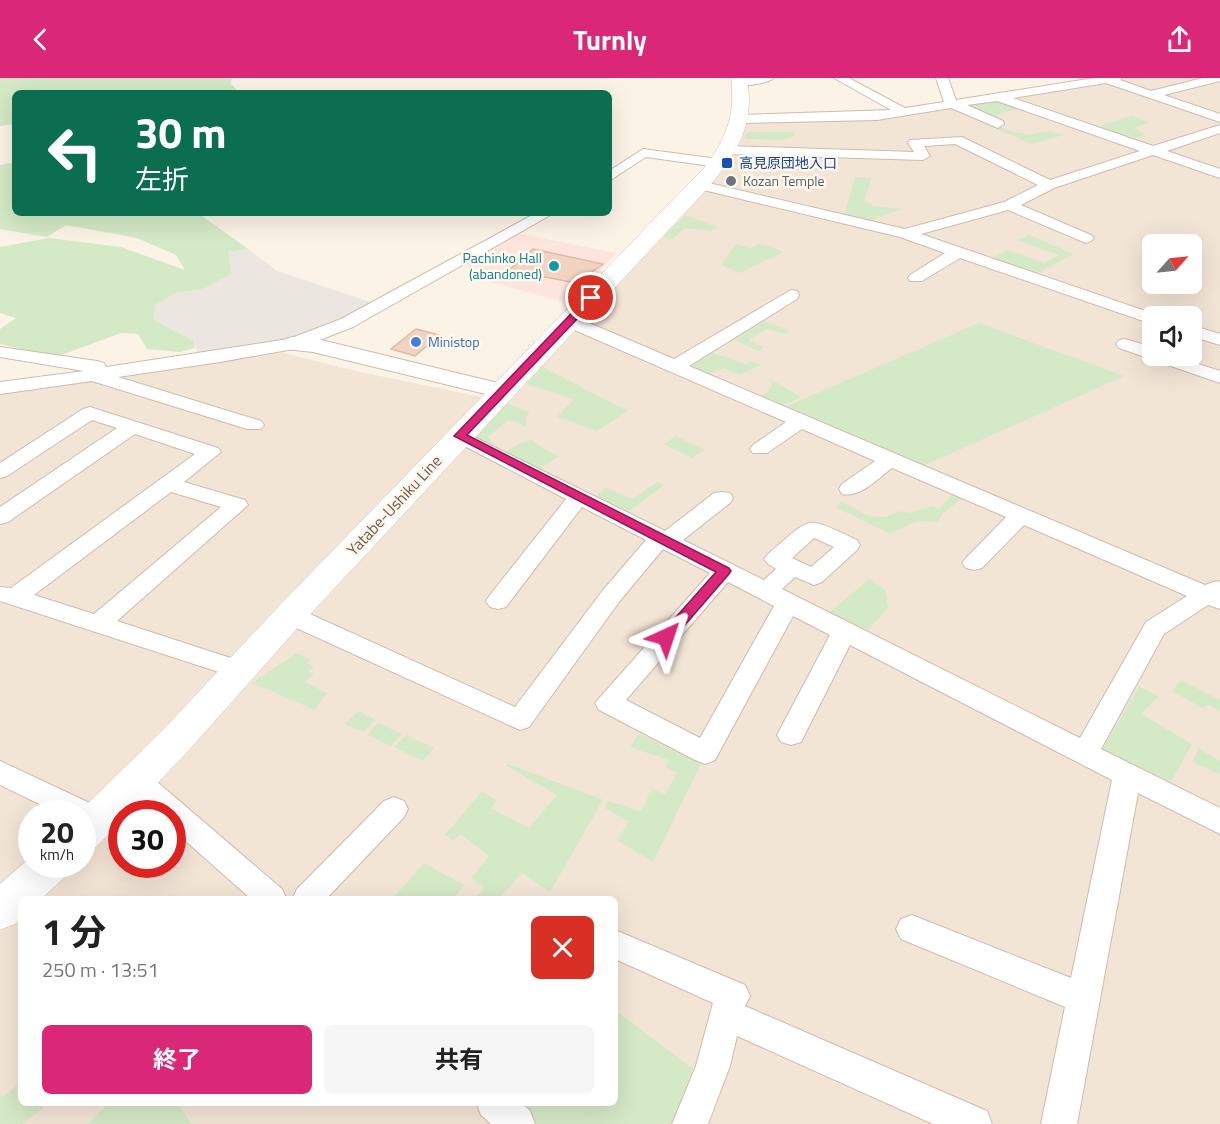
<!DOCTYPE html>
<html lang="ja">
<meta charset="utf-8">
<style>
body{margin:0;font-family:"Titillium Web","Noto Sans JP",sans-serif;background:#f6f6f6;color:#222;height:100vh;display:flex;flex-direction:column;font-size:22px;white-space:nowrap}
*{box-sizing:border-box;margin:0}
p{font-size:20px;color:#767676}
.icon{flex:none;width:33px;height:33px;fill:none;stroke:currentColor;stroke-width:2;stroke-linecap:round;stroke-linejoin:round}
.map{position:relative;flex:1;overflow:hidden}
.side{position:absolute;left:18px;top:818px;width:600px;height:210px;display:flex;flex-direction:column;background:#fff;border-radius:9px;box-shadow:0 6px 24px #0002}
.side>*{flex:none}
.hud{position:absolute;left:12px;top:12px;width:600px;height:126px;border-radius:9px;box-shadow:0 6px 24px #0002;background:#0b6e4f;color:#fff;overflow:hidden}
.needle{width:39px;rotate:63deg}
.controls{position:absolute;left:1142px;top:156px;display:grid;gap:12px}
.controls a{display:grid;place-items:center;width:60px;height:60px;border-radius:9px;background:#fff;box-shadow:0 6px 24px #0002;font-size:30px}
.speed{position:absolute;left:18px;top:722px;display:flex;gap:12px;font-size:30px;font-weight:700;text-align:center}
.speed>*{display:grid;place-content:center;width:78px;height:78px;border-radius:50%;background:#fff;box-shadow:0 6px 24px #0002;line-height:1}
.speed small{font-size:15px;font-weight:400}
.speed .limit{border:9px solid #d22;background:#fff;color:#111}
.pin{position:absolute;display:grid;place-items:center;width:51px;height:51px;color:#fff;margin:-26px;border:3px solid #fff;border-radius:50%;box-shadow:0 2px 6px #0007}
.me{position:absolute;width:66px;margin:-33px;rotate:42deg;stroke-linejoin:round;filter:drop-shadow(0 0 4px #0008)}
.turn{display:flex;align-items:center;gap:21px;height:126px;padding:0 24px;font-size:27px}
.turn .icon{width:78px;height:78px;stroke-width:2.5}
.turn b{display:block;font-size:42px;line-height:51px}
.round{display:grid;place-items:center;flex:none;width:63px;height:63px;border-radius:9px;background:#f6f6f6}
.overview{display:flex;align-items:center;justify-content:space-between;height:102px;padding:0 24px}
h1{font-size:36px;font-weight:700;line-height:45px}
.button{display:flex;gap:12px;margin-top:auto;padding:12px 24px}
.button a{flex:1;height:69px;border-radius:9px;background:#db2777;color:#fff;font-size:24px;font-weight:700;line-height:69px;text-align:center}
.button a+a{background:#f6f6f6;color:#222}
header{display:flex;justify-content:space-between;align-items:center;height:78px;padding:0 24px;background:#db2777;color:#fff;font-size:27px;font-weight:700}
.map>svg:first-child{display:block}
.residential{fill:#f3e5d6;fill-rule:evenodd}
.commercial{fill:#fbe5dc}
.industrial{fill:#ece6e1}
.green{fill:#d4e9c6}
.building{fill:#f0d3c0;stroke:#e2b9a1;stroke-width:1.5}
.lines{fill:none;stroke-linecap:round;stroke-linejoin:round}
.minor-casing{stroke:#cdbbae;stroke-width:2}
.tertiary-casing{stroke:#cdbbae;stroke-width:2}
.secondary-casing{stroke:#d2bdae;stroke-width:1}
.minor{fill:#fff;fill-rule:evenodd}
.tertiary{fill:#fff;fill-rule:evenodd}
.secondary{fill:#fff;fill-rule:evenodd}
.route{fill:#db2777;stroke:#8e194d;stroke-width:1.5}
.transit-dot{fill:#1a4fb4;stroke:#fef8ed;stroke-width:2}
.worship-dot{fill:#6b7280;stroke:#fef8ed;stroke-width:2}
.culture-dot{fill:#0f9aa8;stroke:#fef8ed;stroke-width:2}
.shop-dot{fill:#3f7fe0;stroke:#fef8ed;stroke-width:2}
.labels{text-anchor:middle;stroke-width:5;stroke-linejoin:round;paint-order:stroke}
.far-transit-label{font-size:14px;fill:#164399;stroke:#fef8ed;text-anchor:start}
.far-worship-label{font-size:14px;fill:#5b616d;stroke:#fef8ed;text-anchor:start}
.far-culture-label{font-size:14px;fill:#0d838f;stroke:#fef8ed;text-anchor:end}
.far-shop-label{font-size:14px;fill:#366cbe;stroke:#fef8ed;text-anchor:start}
.street-label{font-size:16px;fill:#745a4c;stroke:#fef8ed}
</style>
<header><svg class="icon" aria-label="back" viewBox="0 0 24 24"><path d="M15 5l-7 7 7 7"/></svg>Turnly<svg class="icon" aria-label="share" viewBox="0 0 24 24"><path d="M12 15V3M7 8l5-5 5 5M5 13v7h14v-7"/></svg></header>
<div class="map">
<svg width="1220" height="1046" viewBox="0 0 1220 1046">
<rect width="100%" height="100%" fill="#fcf3e7"/>
<path class="residential" d="M1125 0H1220V1046H0V316L281 274 356 293 506 324 727 88 738 71 748 43 907 36ZM1152 166H1191V206H1152ZM1152 238H1191V278H1152ZM32 735H82V786H32ZM122 735H172V786H122ZM21 820H615V1024H21Z"/>
<path class="commercial" d="M516 155 617 175 568 225 479 201 488 192 460 186Z"/>
<path class="industrial" d="M248 171 277 193 373 225 336 246 281 265 199 279 194 263 154 242 155 227 176 215 203 211 228 174Z"/>
<path class="green" d="M0 0H232L231 6 240 15H15V46L0 48Z
M998 22 1022 30 996 37 1007 44 1002 46 963 28Z
M1131 38 1150 45 1133 50 1146 56 1128 63 1094 50Z
M978 39C992 45 1008 54 1025 56 1043 57 1041 49 1063 57L1032 66 971 40Z
M747 54H794V58L780 62 744 61Z
M15 84V135H198L248 171 228 174 231 196 203 211 176 215 155 227 154 242 194 263 195 270 180 274 147 271 138 256 121 255 56 279 0 266V251L16 240 0 235V169L49 160 121 169 185 192 176 177 137 160 66 147 47 159 0 151V87Z
M855 99 872 100 864 124 871 125 872 128 902 131 867 144 844 138Z
M685 137 718 149 711 153 685 150 673 161 664 159Z
M1029 157 1074 176 1036 196 991 181 1007 172 1045 185 1059 177 1017 162Z
M760 165 784 174 740 195 721 187 736 166 751 170Z
M765 243 790 253 785 256 768 251 748 262 764 269 759 273 735 262Z
M979 245 1124 298 921 389 785 329Z
M713 275 746 286 752 283 761 287 739 297 724 290 706 297 688 290Z
M542 289 628 333 597 353 557 339 574 321 526 306Z
M774 303 801 319 780 329 762 320V317L770 314 768 311 773 309 769 304Z
M507 325 530 334 525 341 527 348 508 342 488 359 494 367 492 369 475 359Z
M676 358 705 372 692 380 663 366Z
M532 361 539 368 559 378 540 391 507 377V373L518 366Z
M657 404 664 407 628 434 594 419 606 410 633 421Z
M954 415 964 419 944 434 937 444 916 443 890 456 835 429 842 424 868 438 885 439 900 433 910 435 932 428 939 431Z
M869 501 885 511 888 530 865 555 829 535Z
M297 575 310 581 307 585 314 589 309 593 314 596 305 604 327 615 315 632 252 605Z
M1181 602 1220 622V634L1208 627 1202 630 1172 613Z
M1139 608 1159 618 1141 636 1192 666 1168 709 1101 674Z
M358 633 375 642 363 654 345 646Z
M378 645 402 656 391 668 367 657Z
M639 656 701 686 653 784 617 762 629 744 605 730 607 723 641 733 652 711 665 716 677 695 666 689 668 682 630 669Z
M406 657 434 670 423 683 394 669Z
M1198 670 1220 683V696L1192 684Z
M509 686 603 722 550 814 522 795 499 820H476L485 810 471 800 489 778 461 757 453 762 445 757 482 713 497 722 491 730 529 750 557 717 505 687Z
M424 785 464 807 455 820H393Z
M615 932 693 991 671 1046H530L506 1025 615 1024Z
M21 1004V1024L40 1025 44 1029 22 1046H0V1017L2 1019Z
M110 1024 177 1025 192 1046H88Z"/>
<path class="building" d="M533 171 603 186 576 205 545 199 539 200 509 192Z
M416 251 440 257 415 278 391 271Z"/>
<g class="lines">
<defs>
<path id="minor" d="M743 0H774C766 6 742 10 734 4Z
M834 0H849L905 30 944 24 936 0H948L956 22 1094 0H1122L1120 2 1151 13 1203 0H1220V3L1164 17 1220 36V44L1106 5 1013 20 1153 68 1220 47V55L1167 73 1220 91V100L1153 77 1054 110 1021 127 1091 157 1094 160 1091 163 1086 165 1008 132 921 156 1160 238H1152V245L1146 244 960 180 922 203H910L908 200 910 197 945 175 900 159 695 110 693 107 700 103 905 151 1004 124 1038 107 955 66 924 68 930 78 923 82 727 76 720 72 727 68 914 74 908 65 910 62 962 59 1050 102 1140 73 997 23 967 27 1003 43 1004 46 998 50 951 30 877 42 741 45 735 41 741 37 891 32Z
M643 71 718 81 725 85 718 89 646 79 609 103V93Z
M536 135H554L353 249 299 270 220 284 118 299 261 343 264 347 261 351H247L92 303 0 316V304L84 293 0 279V269L97 283 104 285 106 289 289 261 341 241Z
M791 212 797 213 799 217 797 221 689 288 1205 507 1216 503 1220 504V531L1208 527 1164 556 1101 671 1220 730V756L1138 715 1077 1046H1041L1065 929 901 861 896 851 901 841 912 837 1071 900 1112 702 850 567 801 664 791 667 781 664 777 657 830 557 793 538 715 682 705 686 695 682 599 632 595 625 710 495 663 471 619 524 529 649 520 652 281 543 278 537 281 531 290 529 299 531 515 629 603 512 646 462 582 429 506 529 498 531 490 529 486 523 490 517 566 421 453 362 450 358 453 354 460 352 665 453 714 415 722 414 730 415 733 420 730 425 683 462 764 502 776 491 768 486 764 481 768 476C813 438 803 437 857 462L860 467 857 472 822 504 814 507 795 499 782 511 1080 660 1146 544 1187 518 1024 447 982 490 974 492 966 490 962 485 966 480 1006 439 892 390C878 400 861 420 842 416L839 411 842 406 875 383 802 351 767 375H753L750 371 753 367 786 344 563 247 560 243 563 239H575L674 281ZM814 460 834 469 811 489 792 480ZM728 504 774 528 700 660 626 622Z
M1191 247 1220 256V267L1191 258Z
M1125 261 1152 269V278H1174L1220 293V305L1119 270 1116 266 1119 262Z
M90 329 218 370 221 374 184 404 245 422 248 427 117 543 249 586 253 592 249 598 240 601 231 598 0 523V509L11 510 195 376 135 356 8 444 0 446V429L117 350 92 342 7 398 0 400V385L83 331ZM171 414 221 429 94 536 34 517Z
M0 683 109 734 114 742 109 750C98 754 93 752 82 747V735H58L0 707Z
M136 694 155 702 282 811 286 820H250L172 751V735H154L126 713 122 705 126 697Z
M394 719 404 723 408 731 404 739 327 820H293L297 811 384 723Z
M615 852 745 907 750 918 745 928 987 1033 992 1046H933L737 958 730 988 708 1046H672L696 988 713 925 615 881Z
M476 1024H521L530 1033 535 1046H491L481 1037Z"/>
<path id="tertiary" d="M293 259 313 260 502 306 510 308 514 313 510 318 502 320 313 274 285 271 282 266 285 261Z"/>
<path id="secondary" d="M731 0H747C755 49 737 75 707 111L302 545 189 672 129 735H122V743L96 769 82 773V735H78L163 652 278 529 704 90C726 62 736 36 731 0Z
M32 778V786H72L66 798 42 820H21V841L15 846 0 852V806Z"/>
</defs>
<use href="#minor" class="minor-casing"/>
<use href="#tertiary" class="tertiary-casing"/>
<use href="#secondary" class="secondary-casing"/>
<use href="#minor" class="minor"/>
<use href="#tertiary" class="tertiary"/>
<use href="#secondary" class="secondary"/>
</g>
<path class="route" d="M591 217 596 220 595 222 467 357 729 490 731 493 729 496 671 563 666 564 659 559 661 556 716 494 454 358 588 218Z"/>
<rect class="transit-dot" x="721" y="79" width="12" height="12" rx="3"/>
<circle class="worship-dot" cx="731" cy="103" r="6"/>
<circle class="culture-dot" cx="554" cy="188" r="6"/>
<circle class="shop-dot" cx="416" cy="264" r="6"/>
<g class="labels">
<g class="far-transit-label">
<text x="739" y="90">高見原団地入口</text>
</g>
<g class="far-worship-label">
<text x="743" y="108">Kozan Temple</text>
</g>
<g class="far-culture-label">
<text x="542" y="185">Pachinko Hall<tspan x="542" dy="16">(abandoned)</tspan></text>
</g>
<g class="far-shop-label">
<text x="428" y="269">Ministop</text>
</g>
<g class="street-label">
<text transform="translate(394 427) rotate(-47)" y="6">Yatabe-Ushiku Line</text>
</g>
</g>
</svg>
<div class="controls">
<a><svg class="needle" viewBox="-14 -14 28 28"><path d="M0-13l5 13h-10z" fill="#e53935"/><path d="M0 13l5-13h-10z" fill="#767676"/></svg></a>
<a><svg class="icon" aria-label="sound" viewBox="0 0 24 24"><path d="M4 9h4l5-4v14l-5-4H4zM17 9q2 3 0 6"/></svg></a>
</div>
<div class="speed"><div>20<small>km/h</small></div><div class="limit">30</div></div>
<div class="pin" style="left:591px;top:220px;background:#d93025"><svg class="icon" aria-label="arrive" viewBox="0 0 24 24"><path d="M6 21V4h12l-3 4 3 4H6"/></svg></div>
<svg class="me" style="left:666px;top:559px" viewBox="-20 -20 40 40"><path d="M0-17L14 15 0 8-14 15z" fill="#db2777" stroke="#fff" stroke-width="4"/></svg>
<div class="hud">
<div class="turn"><svg class="icon" aria-label="left" viewBox="0 0 24 24"><path d="M17 20v-9H6M10 6l-5 5 5 5"/></svg><div><b>30 m</b>左折</div></div>
</div>
<section class="side">
<div class="overview"><div><h1>1 分</h1><p>250 m · 13:51</p></div><a class="round" style="background:#d93025;color:#fff"><svg class="icon" aria-label="close" viewBox="0 0 24 24"><path d="M6 6l12 12M18 6L6 18"/></svg></a></div>
<div class="button"><a>終了</a><a>共有</a></div>
</section>
</div>
